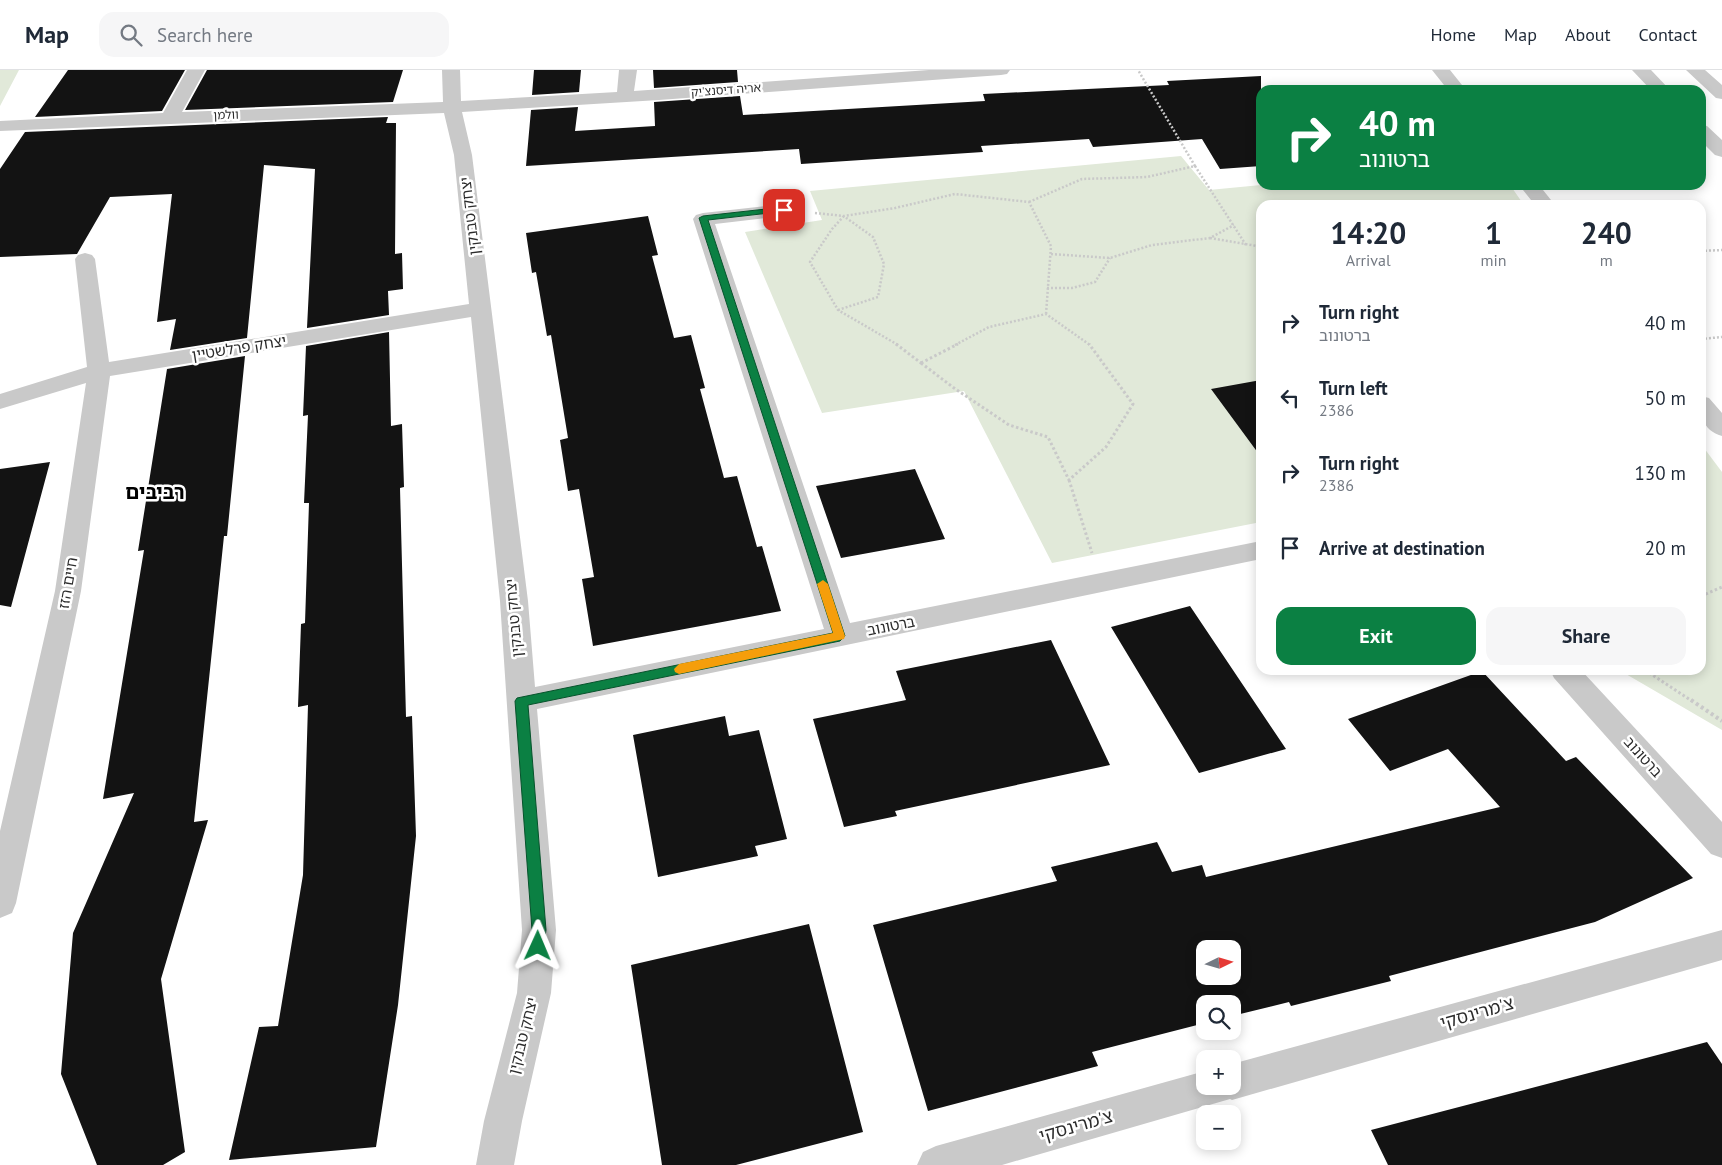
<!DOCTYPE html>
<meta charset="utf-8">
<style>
body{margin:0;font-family:"PT Sans","Noto Sans Hebrew",sans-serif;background:#f6f6f7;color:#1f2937;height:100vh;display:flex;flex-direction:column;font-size:19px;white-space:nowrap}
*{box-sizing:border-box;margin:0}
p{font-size:16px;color:#747a83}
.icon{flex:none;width:28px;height:28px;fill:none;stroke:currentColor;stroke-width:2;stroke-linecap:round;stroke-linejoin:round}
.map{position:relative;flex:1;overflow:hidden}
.panel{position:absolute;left:1256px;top:130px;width:450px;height:475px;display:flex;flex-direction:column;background:#fff;border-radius:15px;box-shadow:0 2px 12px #0003}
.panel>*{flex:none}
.top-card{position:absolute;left:1256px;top:15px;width:450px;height:105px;border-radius:15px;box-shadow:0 2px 12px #0003;background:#0b8043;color:#fff;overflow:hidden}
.needle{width:32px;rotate:85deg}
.tools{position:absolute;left:1196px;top:870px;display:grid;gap:10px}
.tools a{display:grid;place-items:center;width:45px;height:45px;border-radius:10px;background:#fff;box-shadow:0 2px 12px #0003;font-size:25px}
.pin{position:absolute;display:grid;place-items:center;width:42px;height:42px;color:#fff;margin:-21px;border-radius:10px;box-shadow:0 2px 8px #0006}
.me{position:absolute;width:55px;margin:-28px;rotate:1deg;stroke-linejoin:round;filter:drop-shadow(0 0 4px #0008)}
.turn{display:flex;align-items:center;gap:18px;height:105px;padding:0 20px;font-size:22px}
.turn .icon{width:65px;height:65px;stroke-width:2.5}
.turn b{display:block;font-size:35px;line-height:42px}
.eta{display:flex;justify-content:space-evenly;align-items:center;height:85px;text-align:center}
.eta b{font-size:30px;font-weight:800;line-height:35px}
.cta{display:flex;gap:10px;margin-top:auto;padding:10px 20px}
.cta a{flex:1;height:58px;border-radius:15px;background:#0b8043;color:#fff;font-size:20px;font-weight:800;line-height:58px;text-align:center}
.cta a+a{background:#f6f6f7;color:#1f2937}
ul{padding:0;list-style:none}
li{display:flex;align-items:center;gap:15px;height:75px;padding:0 20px}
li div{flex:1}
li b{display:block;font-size:19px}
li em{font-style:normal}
header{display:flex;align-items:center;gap:30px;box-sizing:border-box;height:70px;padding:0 25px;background:#fff;border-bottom:1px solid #e0e1e3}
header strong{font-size:24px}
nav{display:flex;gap:28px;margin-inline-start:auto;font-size:18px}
.search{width:350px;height:45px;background:#f6f6f7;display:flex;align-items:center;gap:12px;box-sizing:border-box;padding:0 18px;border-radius:15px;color:#747a83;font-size:19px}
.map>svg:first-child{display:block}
.green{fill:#e1e9d9}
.building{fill:#131313;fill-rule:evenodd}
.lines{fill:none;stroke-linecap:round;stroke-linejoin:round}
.path-far2{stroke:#c9c9c9;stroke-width:2.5;stroke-dasharray:2 2;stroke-linecap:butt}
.path-far1{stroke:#c9c9c9;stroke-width:3;stroke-dasharray:2.5 2.5;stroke-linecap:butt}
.path{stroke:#c9c9c9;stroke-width:4;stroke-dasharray:3 3;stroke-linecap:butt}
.minor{fill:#c9c9c9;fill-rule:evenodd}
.route{fill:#0b8043;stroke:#07532c}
.slow{fill:#f59e0b}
.labels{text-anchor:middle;stroke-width:5;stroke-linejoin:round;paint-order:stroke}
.far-street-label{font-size:12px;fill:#2c2c2c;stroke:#fff}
.street-label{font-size:15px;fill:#2c2c2c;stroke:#fff}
.near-street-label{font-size:18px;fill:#2c2c2c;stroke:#fff}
.district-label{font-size:20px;font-weight:bold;fill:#000;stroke:#fff}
</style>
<header>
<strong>Map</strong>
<div class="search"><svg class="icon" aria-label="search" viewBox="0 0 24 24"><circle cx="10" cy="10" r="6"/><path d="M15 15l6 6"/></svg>Search here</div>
<nav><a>Home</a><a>Map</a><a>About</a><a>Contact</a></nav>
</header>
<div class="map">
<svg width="1722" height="1095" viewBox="0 0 1722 1095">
<rect width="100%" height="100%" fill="#fff"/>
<path class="green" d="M0 0H19L0 36Z
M1181 86 1209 120 1261 115H1510L1524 135H1261V452L1052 493 964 321 822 343 745 162 822 150 810 121Z
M1701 374 1722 402V660L1619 600H1701Z"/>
<path class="building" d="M68 0H185L162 41 35 47Z
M207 0H403L393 32 185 40Z
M534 0H581L579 22 532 25Z
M653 0H737L738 12 654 18Z
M1261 6V96L1220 99 1202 69 1093 77 1089 69 981 76 983 82 801 94 799 79 526 96 531 40 578 37 575 61 655 56 654 32 740 26 743 45 985 31 983 24 1169 15 1167 11Z
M388 47 386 53H396L395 184 402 183 403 219 388 221 389 245 307 258 315 99 264 95 247 268 170 280 176 249 157 252 172 124 110 127 77 184 0 187V99L25 62Z
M648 146 658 185 652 186 674 268 691 265 705 318 700 319 724 408 737 406 757 477 762 476 781 541 593 576 582 509 594 507 579 419 568 421 560 370 568 368 551 265 547 266 536 202 532 203 526 163Z
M389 262 391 356 402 354 404 417 400 418 406 647 412 646 416 766 398 935 376 1077 229 1090 259 957 278 956 303 805 308 635 298 637 301 554 305 553 309 433H304L308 345 303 346 306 276Z
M245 286 227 466H224L194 752 208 750 161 909 185 1082 163 1095H97L61 1004 73 863 134 723 103 729 144 480 138 481 167 299Z
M1261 310V387L1211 319Z
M50 392 11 537 0 535V399Z
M915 399 945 469 841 488 816 416Z
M1190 536 1286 679 1199 703 1111 557Z
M1051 570 1110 695 895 741 897 746 844 757 813 649 906 630 896 601Z
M1482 601 1566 691 1576 687 1693 808 1595 852 1389 906 1391 911 1291 936 1289 932 1232 946V934H1205V953L1092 982 1098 996 928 1041 873 855 1057 811 1051 797 1157 772 1172 802 1202 795 1206 807 1500 737 1448 679 1390 701 1348 649ZM1205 879H1232V906H1205Z
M725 646 729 666 759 660 787 769 755 776 758 786 658 807 633 665Z
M809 854 863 1062 736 1095H662L631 895Z
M1707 972 1722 994V1095H1388L1371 1060Z"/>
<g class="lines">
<path class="path-far2" d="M1195 96 1246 175
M1029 132 1082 109 1147 107 1195 96 1138 0
M815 143 844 146 895 138 955 124 1029 132 1051 176 1046 244
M844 146 832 159 810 192 838 240 898 275
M1210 168 1257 176
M1701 181 1722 180
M1051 184 1110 188 1152 175 1210 168 1234 155
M1047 218H1072L1095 212 1110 188
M838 240 878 227 884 194 873 167 845 147
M1701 269 1722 267
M955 275 989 257 1046 244 1090 275"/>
<path class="path-far1" d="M896 274 921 293
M921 293 954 318 1009 355 1048 367 1069 410 1106 377 1133 334 1089 274
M921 293 958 274
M1069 410 1092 483
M1701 526 1722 517
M1645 600 1692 631"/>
<path class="path" d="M1691 630 1722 651"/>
<path class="minor" d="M187 0H205L182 42 443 32 442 0H460L461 31 617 22 619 0H637L634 21 929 0H1010L1007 4 1001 5 659 30 462 42 472 85 528 531 535 617 824 559 693 149 696 145 703 143 784 134 791 136 794 140 791 144 784 146 715 154 850 553 1261 471V489L537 639 556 860 551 923 522 1051 514 1095H476L484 1051 517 923 522 860 500 531 471 247 110 306 81 521 16 833 12 843 0 848V761L55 521 86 313 0 339V324L87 297 75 189 78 185 85 183 92 185 95 189 109 292 469 234 454 85 444 43 0 61V51L163 43Z
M1432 0H1450L1466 20H1448Z
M1632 0H1651L1670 20H1651Z
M1686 0H1705L1722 15V29L1716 28Z
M1701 55 1707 56 1722 70V87L1715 85 1701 71Z
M1519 115H1539L1555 135H1535Z
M1701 326 1709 328 1722 343V366C1701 360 1701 344 1701 326Z
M1550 600H1581L1722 752V788L1711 784 1554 608Z
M1722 860V890L1232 1030 1230 1029 1002 1095H917L923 1082 936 1076 1205 1001V1016H1232V994Z"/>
</g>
<path class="route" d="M784 137 787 138V141L708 150 845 566 840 571 528 635 546 860 543 880 538 882 533 880 531 876 532 860 515 631 517 628 833 563 699 148 703 146Z"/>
<path class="slow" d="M823 510 828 514 845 566 844 569 679 604 675 602 674 599 679 594 833 563 817 514Z"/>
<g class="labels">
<g class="far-street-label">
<text transform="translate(726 20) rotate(-4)" y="4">אריה דיסנצ'יק</text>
<text transform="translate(226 45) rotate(-2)" y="4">וולמן</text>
</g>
<g class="street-label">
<text transform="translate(470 146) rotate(-97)" y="5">יצחק טבנקין</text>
<text transform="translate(239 278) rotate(-9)" y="5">יצחק פרלשטיין</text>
<text transform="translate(68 513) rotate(-80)" y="5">חיים הזז</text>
<text transform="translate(514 548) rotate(-95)" y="5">יצחק טבנקין</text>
<text transform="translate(891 556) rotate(-11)" y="5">ברטונוב</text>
<text transform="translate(1643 687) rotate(48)" y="5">ברטונוב</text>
<text transform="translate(523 966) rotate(-76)" y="5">יצחק טבנקין</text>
</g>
<g class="near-street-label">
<text transform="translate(1477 943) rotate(-16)" y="6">צ'מרינסקי</text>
<text transform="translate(1076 1056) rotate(-16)" y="6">צ'מרינסקי</text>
</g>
<g class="district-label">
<text x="155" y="429">רביבים</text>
</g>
</g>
</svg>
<div class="tools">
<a><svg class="needle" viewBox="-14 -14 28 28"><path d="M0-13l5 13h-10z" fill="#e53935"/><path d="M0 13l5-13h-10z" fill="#747a83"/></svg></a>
<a><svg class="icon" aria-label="search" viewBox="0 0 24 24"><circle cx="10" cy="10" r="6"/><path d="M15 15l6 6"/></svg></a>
<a>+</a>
<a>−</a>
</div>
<div class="pin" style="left:784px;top:140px;background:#d93025"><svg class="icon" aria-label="arrive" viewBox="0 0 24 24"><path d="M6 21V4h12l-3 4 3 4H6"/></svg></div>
<svg class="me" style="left:538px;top:876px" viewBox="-20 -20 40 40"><path d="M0-17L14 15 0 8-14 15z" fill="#0b8043" stroke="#fff" stroke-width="4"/></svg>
<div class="top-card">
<div class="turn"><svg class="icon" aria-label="right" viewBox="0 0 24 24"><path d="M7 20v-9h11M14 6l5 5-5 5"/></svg><div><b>40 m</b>ברטונוב</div></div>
</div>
<section class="panel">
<div class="eta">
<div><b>14:20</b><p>Arrival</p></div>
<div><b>1</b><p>min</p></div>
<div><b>240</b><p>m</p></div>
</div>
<ul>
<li><svg class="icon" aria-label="right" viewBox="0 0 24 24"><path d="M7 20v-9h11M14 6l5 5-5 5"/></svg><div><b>Turn right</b><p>ברטונוב</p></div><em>40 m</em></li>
<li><svg class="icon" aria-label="left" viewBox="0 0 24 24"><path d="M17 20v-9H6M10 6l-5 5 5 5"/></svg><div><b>Turn left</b><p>2386</p></div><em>50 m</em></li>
<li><svg class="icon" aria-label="right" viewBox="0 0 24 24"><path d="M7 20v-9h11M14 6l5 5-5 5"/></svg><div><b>Turn right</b><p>2386</p></div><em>130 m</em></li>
<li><svg class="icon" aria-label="arrive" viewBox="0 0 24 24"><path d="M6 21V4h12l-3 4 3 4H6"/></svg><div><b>Arrive at destination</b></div><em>20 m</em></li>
</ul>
<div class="cta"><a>Exit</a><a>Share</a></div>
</section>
</div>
